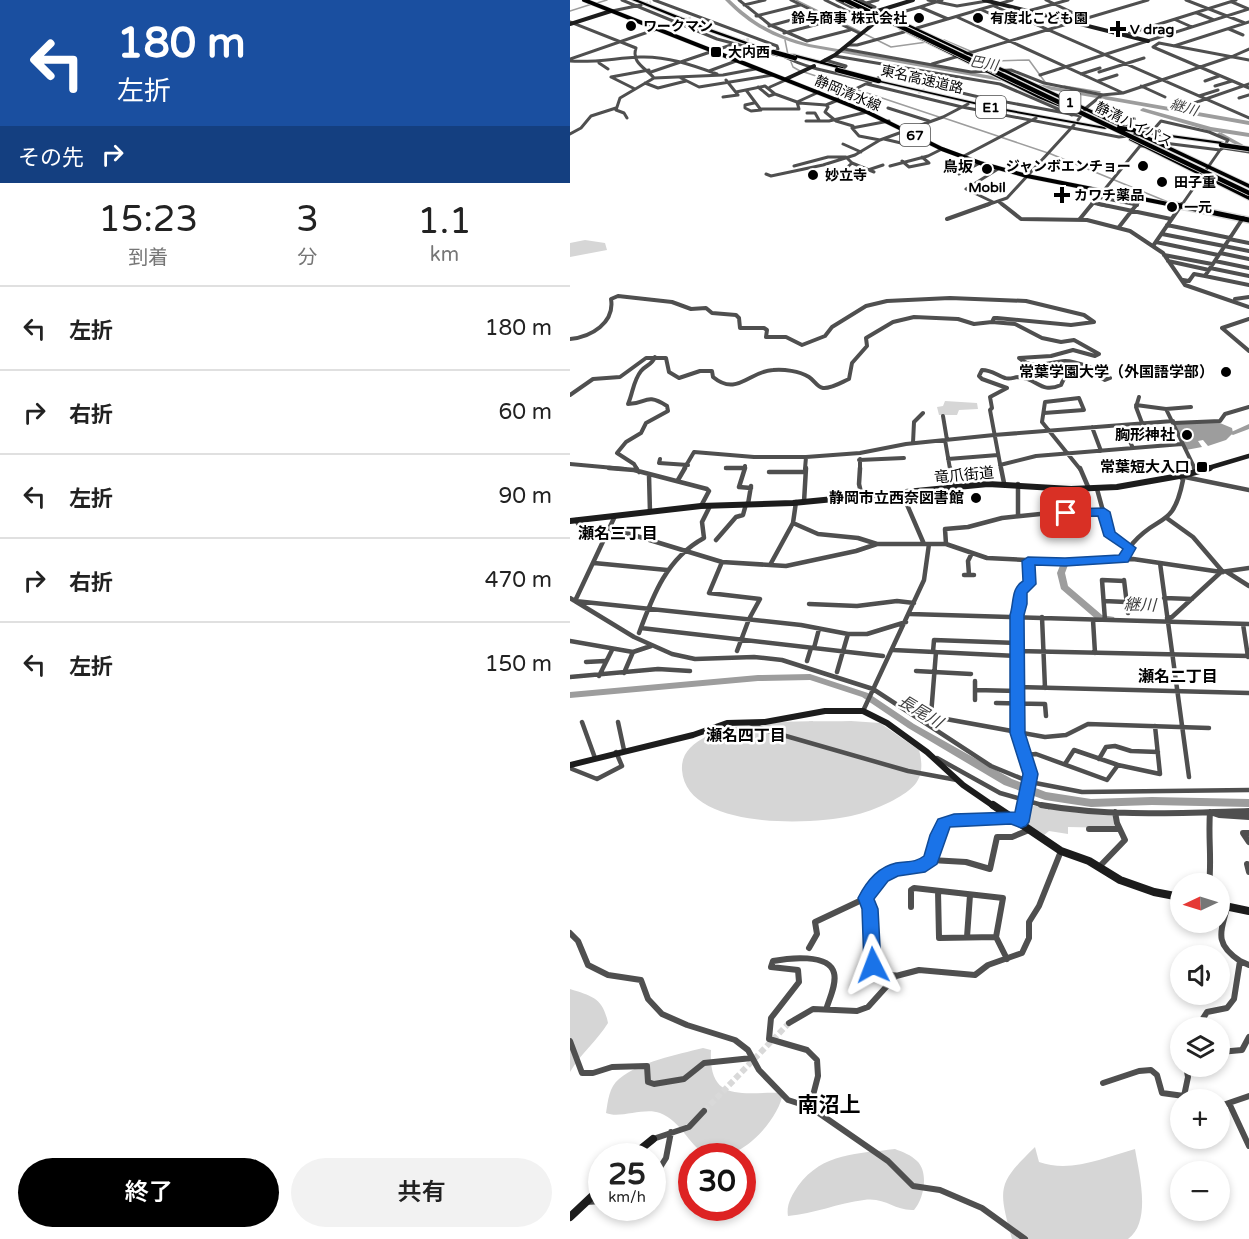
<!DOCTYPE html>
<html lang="ja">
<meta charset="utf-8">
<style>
body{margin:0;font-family:"Varela Round","Noto Sans JP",sans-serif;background:#f2f2f2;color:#222;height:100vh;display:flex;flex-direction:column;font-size:22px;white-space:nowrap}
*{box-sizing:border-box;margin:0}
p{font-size:20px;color:#767676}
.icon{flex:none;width:33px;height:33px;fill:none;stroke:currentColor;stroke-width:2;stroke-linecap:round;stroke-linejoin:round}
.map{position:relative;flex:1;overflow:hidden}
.side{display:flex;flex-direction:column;background:#fff;width:570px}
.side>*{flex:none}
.hud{background:#1a4fa0;color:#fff;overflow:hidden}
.needle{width:39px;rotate:266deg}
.controls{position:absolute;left:600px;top:873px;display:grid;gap:12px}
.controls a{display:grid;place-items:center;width:60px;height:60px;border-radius:50%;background:#fff;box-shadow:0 3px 9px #0003;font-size:30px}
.speed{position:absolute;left:18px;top:1143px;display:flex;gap:12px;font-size:30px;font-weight:700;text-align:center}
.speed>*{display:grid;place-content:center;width:78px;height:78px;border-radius:50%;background:#fff;box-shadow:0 3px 9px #0003;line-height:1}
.speed small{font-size:15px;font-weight:400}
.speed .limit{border:9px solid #d22;background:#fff;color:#111}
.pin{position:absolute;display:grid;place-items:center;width:51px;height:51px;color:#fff;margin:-26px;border-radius:12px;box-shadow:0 3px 9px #0006}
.me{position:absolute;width:66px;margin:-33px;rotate:357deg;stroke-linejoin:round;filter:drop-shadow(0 0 4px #0008)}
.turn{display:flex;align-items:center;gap:21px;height:126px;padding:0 18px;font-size:27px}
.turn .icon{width:78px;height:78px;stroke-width:2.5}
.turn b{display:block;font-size:42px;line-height:51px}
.then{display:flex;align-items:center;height:57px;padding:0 18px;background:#0003;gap:12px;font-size:22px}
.eta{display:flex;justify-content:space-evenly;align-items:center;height:102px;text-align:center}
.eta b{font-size:36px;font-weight:600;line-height:42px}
.button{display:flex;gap:12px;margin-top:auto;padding:12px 18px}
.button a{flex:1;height:69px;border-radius:36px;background:#000;color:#fff;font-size:24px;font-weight:600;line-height:69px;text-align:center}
.button a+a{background:#f2f2f2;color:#222}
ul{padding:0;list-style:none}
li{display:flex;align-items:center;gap:18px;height:84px;padding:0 18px;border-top:2px solid #e0e0e0}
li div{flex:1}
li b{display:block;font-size:22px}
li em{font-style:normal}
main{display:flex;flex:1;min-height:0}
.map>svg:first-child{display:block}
.green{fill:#d6d6d6}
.water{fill:#9d9d9d}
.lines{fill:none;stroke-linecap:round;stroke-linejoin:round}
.stream{stroke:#9d9d9d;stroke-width:1.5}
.river{fill:#9d9d9d;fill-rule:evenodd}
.street-tunnel-far1{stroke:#d9d9d9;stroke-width:3;stroke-dasharray:3 1.5;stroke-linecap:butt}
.street-tunnel{stroke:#d9d9d9;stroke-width:6;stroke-dasharray:6 3;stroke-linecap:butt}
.primary-far1-casing{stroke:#dbdbdb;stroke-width:5}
.primary-casing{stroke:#dbdbdb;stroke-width:8}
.highway-casing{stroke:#dbdbdb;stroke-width:2}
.street-far3{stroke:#4f4f4f;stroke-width:3}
.street-far2{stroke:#4f4f4f;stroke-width:4}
.street-far1{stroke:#4f4f4f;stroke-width:4.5}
.street{stroke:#4f4f4f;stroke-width:6}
.secondary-far3{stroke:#1c1c1c;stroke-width:4}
.secondary-far2{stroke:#1c1c1c;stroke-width:4.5}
.secondary-far1{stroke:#1c1c1c;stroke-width:6}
.secondary{stroke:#1c1c1c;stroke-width:8}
.primary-far1{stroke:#000;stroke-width:4}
.primary{stroke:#000;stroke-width:5}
.highway{fill:#000;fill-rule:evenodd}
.highway-bridge-casing{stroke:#dbdbdb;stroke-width:6;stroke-linecap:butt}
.highway-bridge{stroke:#000;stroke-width:4.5}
.route{fill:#1a73e8;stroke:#114b97;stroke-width:1.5}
.poi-dot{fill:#000;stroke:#fff;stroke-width:2}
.labels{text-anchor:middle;stroke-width:5;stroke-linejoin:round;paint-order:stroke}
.far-poi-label{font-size:14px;font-weight:bold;fill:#000;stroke:#fff;text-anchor:start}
.far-water-label{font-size:14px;font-style:italic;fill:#3e3e3e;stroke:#fff}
.far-street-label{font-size:14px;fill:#000;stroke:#fff}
.shield{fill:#fff;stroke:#4c4c4c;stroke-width:1.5}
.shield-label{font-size:14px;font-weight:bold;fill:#000}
.far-quarter-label{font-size:15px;font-weight:bold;fill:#000;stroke:#fff}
.poi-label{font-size:15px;font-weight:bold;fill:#000;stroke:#fff;text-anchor:end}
.street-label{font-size:15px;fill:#000;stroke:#fff}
.neighbourhood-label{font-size:16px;font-weight:bold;fill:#000;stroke:#fff}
.water-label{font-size:16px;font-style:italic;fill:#3e3e3e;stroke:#fff}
.near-quarter-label{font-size:21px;font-weight:bold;fill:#000;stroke:#fff}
</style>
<main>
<section class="side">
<div class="hud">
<div class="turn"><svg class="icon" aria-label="left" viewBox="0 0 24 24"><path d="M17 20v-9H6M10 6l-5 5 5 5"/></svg><div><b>180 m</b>左折</div></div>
<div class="then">その先<svg class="icon" aria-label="right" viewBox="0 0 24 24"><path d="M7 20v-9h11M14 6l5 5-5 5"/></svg></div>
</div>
<div class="eta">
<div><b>15:23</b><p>到着</p></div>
<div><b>3</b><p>分</p></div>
<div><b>1.1</b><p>km</p></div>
</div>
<ul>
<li><svg class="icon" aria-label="left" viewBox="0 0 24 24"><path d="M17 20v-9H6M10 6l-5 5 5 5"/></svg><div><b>左折</b></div><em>180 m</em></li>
<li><svg class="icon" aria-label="right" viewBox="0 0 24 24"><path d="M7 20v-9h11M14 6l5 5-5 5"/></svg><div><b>右折</b></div><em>60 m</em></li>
<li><svg class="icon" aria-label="left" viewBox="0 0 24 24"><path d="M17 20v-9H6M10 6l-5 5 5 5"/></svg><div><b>左折</b></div><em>90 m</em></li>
<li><svg class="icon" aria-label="right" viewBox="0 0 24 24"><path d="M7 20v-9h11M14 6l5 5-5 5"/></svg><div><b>右折</b></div><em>470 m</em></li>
<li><svg class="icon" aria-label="left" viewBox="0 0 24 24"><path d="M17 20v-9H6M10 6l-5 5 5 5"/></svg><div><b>左折</b></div><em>150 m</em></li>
</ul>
<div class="button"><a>終了</a><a>共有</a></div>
</section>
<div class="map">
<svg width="679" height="1239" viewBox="0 0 679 1239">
<rect width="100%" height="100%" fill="#fff"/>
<path class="green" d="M15 240 35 243 37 250 0 257V243Z
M375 401 407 403 408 409 389 410 387 415H369L367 407 373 406Z
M281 721 310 723 349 750C357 780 344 789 320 802 308 808 294 813 281 816 241 825 116 830 112 770 111 753 122 744 137 736 173 718 240 722 281 721Z
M460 805 510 813H542L547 828 498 827V834L479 831 473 836 455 822 456 807Z
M0 989C22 996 33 998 38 1023 27 1041 11 1053 0 1072Z
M133 1048 141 1050C138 1105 175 1091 213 1093 209 1120 166 1169 134 1153 119 1145 111 1121 90 1113 74 1107 50 1119 36 1113 38 1101 39 1087 49 1079 71 1061 106 1055 133 1048Z
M465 1147 469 1162C501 1173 533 1158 565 1149 569 1173 582 1222 558 1239H442C428 1188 427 1184 465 1147Z
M325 1149C333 1152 341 1155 347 1161 359 1172 354 1199 344 1210 324 1211 316 1197 294 1200 268 1203 244 1214 218 1216 216 1205 222 1195 228 1186 253 1152 288 1154 325 1149Z"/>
<path class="water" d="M645 421 662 428 663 433 656 440 638 446 633 440 628 441 632 447 616 450 605 424Z"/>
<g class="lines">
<path class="stream" d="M226 0 321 47 357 42
M27 3 37 0
M0 11 22 4
M215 40 218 55
M374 40 424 61 459 60 475 82
M221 62 223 67 230 71
M234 72 369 117
M494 86 530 92
M374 118 481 154 598 202"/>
<path class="river" d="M155 0H160C185 24 206 35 239 44L679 121V125L239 47C204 38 180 26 155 0Z
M573 108 641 127 679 133V137L640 131 571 111 570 110Z
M650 132 679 148V152L648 135 647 134Z
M679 424V429L663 435 659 433Z
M494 562 498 565 495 573 498 586 532 615 544 617 545 619 544 621 527 620 491 589 487 573 491 563Z
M240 674 298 693 344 724 442 779 476 792 521 799 582 797 679 799V807L582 805 521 807 475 800 434 785 338 728 292 697 240 680 188 681 0 698V692L188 675Z"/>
<path class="street-tunnel-far1" d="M71 5 81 2
M110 21 121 18
M168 43 179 39
M348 93 356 89"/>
<path class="street-tunnel" d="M134 1111 219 1023"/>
<defs>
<path id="primary-far1" d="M14 0 297 112 372 149 410 163 457 176 608 206"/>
<path id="primary" d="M601 204 679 220"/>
<path id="highway" d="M62 0H68L143 30 205 52 201 53 141 32Z
M267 0H273L283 4 280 5Z
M282 0H287L564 130 653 142V143L651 144 571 133 679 184V188Z
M329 27H331L472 96 504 110 500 111 468 98 329 29Z
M223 54 273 67V68L271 69 221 56V54Z
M307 80 430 108 535 127 537 128 535 129 430 110 309 82 307 81Z
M559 138H563L679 196V200L559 140Z"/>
</defs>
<use href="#primary-far1" class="primary-far1-casing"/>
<use href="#primary" class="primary-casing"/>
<use href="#highway" class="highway-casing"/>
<path class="street-far3" d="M52 0 147 39 207 55
M84 0 207 46 208 49 204 53
M169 0 200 25 237 41 280 30
M221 0 291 34
M255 0 304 24
M267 0 281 7 290 8
M290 0 296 3 308 0
M358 0 387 6 417 1
M372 0 350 7 378 19
M476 0 516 19
M616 0 675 23
M662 2 679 9
M296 3 305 7
M174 5 195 0
M424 6 679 118
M412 10 423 15 435 12
M42 11 71 5
M458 11 498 0
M627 13 644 20
M186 16 230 5
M318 16 350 7
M387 17 553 93
M606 20 622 27
M0 22 66 48C61 63 76 68 84 78
M199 26 247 13
M347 28 442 0
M576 29 593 36
M659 29 673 35
M214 33 260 21
M554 35 666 0
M589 43 583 47 679 88
M589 43 679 60
M278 45H287L334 32
M604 46 679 22
M274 49 401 72 441 70 474 83 533 95
M265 56 430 84 502 115
M215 57C243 71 271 73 301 82
M661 57 679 49
M0 59 110 21
M255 60 276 66 269 72
M0 61C24 63 46 58 70 57 97 56 122 65 147 74
M29 63 38 69
M362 64 578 0
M139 71 166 61
M81 72 164 44
M529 72 574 58
M511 74 530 68
M315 75 409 97 511 116
M470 75 679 9
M41 77 79 70
M41 77 65 89
M111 78 129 87 203 75
M528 81 547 75
M635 81 649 76
M75 83 88 88 116 81
M297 84 392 107 549 137 568 135
M571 86 595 97
M645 86 662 81
M188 87 199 96 205 94
M200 87 218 79
M176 90 191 110 181 111 175 108V105L184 103
M166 92 195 86 205 94 227 102 249 92
M629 96 648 90
M153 97 168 95 156 80
M669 98 679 95
M265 99 330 67
M268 100 256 105 258 107 255 112 266 121 283 126
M229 103 256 105
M318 108 359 121
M610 108 679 84
M190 109H229L227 102
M237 113H245L249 120
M57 118 54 113 46 110 50 98 84 78 153 75 185 69
M508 120 516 108 532 95 553 93 660 57
M236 121H259L297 112
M553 128 561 125 584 129 591 121 639 132 658 140 653 148
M0 134 11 128 21 116 46 108
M314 139 331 143 349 137
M310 140 289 136 282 128 319 121
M586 142 650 150
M273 144 291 152
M392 157 466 118
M332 161 339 167 359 163 352 157
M224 166 258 157H276L282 163 304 172
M320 166 358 156 372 149
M298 170 313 165
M271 173 282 163
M196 174 201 176 253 165 285 155 310 140 373 117 398 104
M389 174 410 163
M527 197 567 205
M423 202 396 189 428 169
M429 202 434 206
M522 203 537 206
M414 206 437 198 504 125
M521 206 570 146H574
M566 206 571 199
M611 206 650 150 653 148 679 152"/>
<path class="street-far2" d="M432 204 451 219 517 220 560 231 593 253 615 285 679 307
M529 204 601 219
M564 204 567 205
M673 218 635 276 679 285
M377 219 419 204
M509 220 522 204
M597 225 660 238
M549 227 567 204
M592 234 654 246
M659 239 679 243
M586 242 648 255
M583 246 612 204
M654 246 679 251
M650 253 679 259
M594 255 642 264
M598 261 639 270
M645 261 679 268
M640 268 679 276
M613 280 619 281 624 274 635 276
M665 299 679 297
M679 319 652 328 679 351
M0 339C21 337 45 323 41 299L48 296 102 302 121 309 136 308 142 313 166 315 169 318 170 328H194L197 330 196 337H216L232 345 255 336 262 327 296 306 317 301 380 298 456 301 514 315 524 322 501 325 427 318H424L422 322
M0 395 23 379 50 377 76 358H96L99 372 109 378 130 371H142L143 377C167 397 179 371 203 370 214 369 229 371 239 377 244 380 247 387 253 388 261 389 272 382 279 379L282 363 297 346 296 338 323 322 344 317 388 319 404 324 422 322 445 324 472 338 491 342 504 340 529 354 525 356 503 350 481 356 449 358C464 371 478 362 495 361 505 361 533 371 540 378L535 380C521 372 498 366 491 385 471 394 468 379 449 377 444 377 440 380 435 378 426 375 422 370 412 370L409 376 412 379 437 388 420 397 422 408 420 410 431 469
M569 397 566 407 572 423
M566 405 596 409 621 407
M596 409 625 469
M474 413 514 410 509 398 475 402 472 422 510 469
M373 416 377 440
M604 423 650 421 655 414 679 407
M552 425 563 448
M522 427 531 451
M375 440 380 469
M343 443 344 422 353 413
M90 459 89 463 118 465
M378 459 428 455
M289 460 334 458
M0 464 55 469
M430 465 466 456 612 444
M156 468H175
M67 469 64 464 47 453 56 442 71 433 76 423 98 411 97 406C75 392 77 404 58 404 63 393 63 381 71 371 76 365 82 365 85 357
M114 469 124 452 184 457H236
M174 469 175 466
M235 469 236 457 290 453 336 444 424 435 603 421
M290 469V459"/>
<path class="street-far1" d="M39 468 64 470 137 489 139 491 131 506
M66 468 69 472
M156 468H175
M175 468 169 487 181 488
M290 468 289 484 292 497
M380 468 383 487
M431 468 434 483
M510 468 519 489
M624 468 626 472
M199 472H235
M79 475 80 512
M108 480 115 468
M448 484V516
M527 489 539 533 560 548
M332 493 354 544
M234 502 236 468
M178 504 181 486
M598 519 623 537 653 572
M6 520 10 527 50 531 152 562 216 566 286 551 307 544H376L417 558 496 562 563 559 651 572 679 568
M223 523 248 534 288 538 307 544
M146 540 166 517 173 515 176 504
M376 544 375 529 398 527 432 518 480 513 482 516 534 512
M553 559C557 554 559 548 563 543 589 513 603 530 613 480L610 476 679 490
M152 562 139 593 190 599 179 619 167 651
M24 563 97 570
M590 563 619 777
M200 565 223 523 226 502
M657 572 679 586
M394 575H404
M399 575 398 561 402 553
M554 580 558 613
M0 598 64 637 102 654 125 659 184 657 212 660 303 689 421 766 460 782 512 792 679 790
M594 598 622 599
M5 601 231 625 278 634H297L336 622
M5 601 45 516
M534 601 556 602
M239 604 287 606 327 601 344 603
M340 614 679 624
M472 617 475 688
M597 618 602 617 651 572
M523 620 525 653
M535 620 532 580 554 581
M673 624 678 657
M71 628 313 656
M69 633C83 595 97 558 134 538L132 522 140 506
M0 641 63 652 81 646
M244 648 249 629
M323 650 447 656
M447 651 679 656
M363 652 364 640 447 643
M366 652 361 715 365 717 475 737 496 735 518 724 639 728
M237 661 241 648
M16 662 35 661
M346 671 401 674
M267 672 278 634
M54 673 63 652
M29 676 42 650
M0 677 88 669 120 671
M405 681V700
M448 687 679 693
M405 690 448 691
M426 703 475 704 476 716
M293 711 354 580 359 544
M12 722 25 758
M48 722 54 750
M180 723 195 730 338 771 387 780
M455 755 466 754 537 780 548 765
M367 758 430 793 479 807
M529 759 536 747 545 746 561 751 588 752
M495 764 504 750 548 765 590 774 585 726
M0 765 2 769 27 779 52 766 46 752
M454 807 460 774 448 733 447 615 452 589 453 586 459 584 458 561"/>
<path class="street" d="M471 805C540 817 609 813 679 811
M441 818 384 820 374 823 361 860 349 868 326 870 312 876 296 898 300 909 303 965 311 972 326 976 349 970 405 975 418 965 452 953 459 938V922L469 906 491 851
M451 822 454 805
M519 829H549
M679 833H673L679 842
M361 860 396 862 420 869 427 837H442L459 830
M677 864 679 872
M529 867 555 840 547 823 545 812
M639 884C642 860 638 837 640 812L649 815 679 817
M368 891 369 938 426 937
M341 907V890L344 888 433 898 426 937 437 959
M0 933 8 941 18 965 38 975 71 980 78 999 92 1014 117 1025 165 1040 178 1050 189 1070 218 1100 240 1107 318 1161 343 1186 370 1190 412 1208 455 1239
M397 937 400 895
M239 948 247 934 245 922 296 898
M670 961 679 965
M219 1023 243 1009 287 1011 298 1007 326 976
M627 1028 637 1012 657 1008 664 999 670 961C645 944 650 934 657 908
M0 1041 12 1073H23L42 1067 77 1066 78 1082 84 1084 114 1079 134 1063 182 1058
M650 1052 672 1050 679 1037
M616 1066 618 1077 614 1096 617 1100
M533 1083 569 1071 581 1070 587 1075 592 1093 614 1096
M659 1103 679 1146
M650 1106 679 1096
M240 1107 248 1076 247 1060 237 1050 199 1039 201 1018 229 982 228 970 201 967 203 961C218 958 259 953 264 973 267 984 259 999 256 1010
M83 1139 119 1127 134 1111
M82 1180 96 1158 101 1132
M16 1202 32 1201"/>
<path class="secondary-far3" d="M414 0 578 41
M0 24 41 11
M252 62 265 55 307 21 300 15 301 13 343 0
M216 79 244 66"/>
<path class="secondary-far2" d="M635 469 679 456"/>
<path class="secondary-far1" d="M0 521 131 506 223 503 418 484 501 489 547 487 615 475 640 468
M0 765 123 735 157 723 195 722 255 711H293L317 723 357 752 393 785 425 807"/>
<path class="secondary" d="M423 805 491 851 519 861 550 880 584 892 610 897
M650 905 679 911
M62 1156 83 1139
M0 1217 32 1187"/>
<use href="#primary-far1" class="primary-far1"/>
<use href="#primary" class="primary"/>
<use href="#highway" class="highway"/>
<defs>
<path id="highway-bridge" d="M275 0 679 193
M203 52 225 58
M267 70 309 81
M549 128 564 130
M651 145 679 149"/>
</defs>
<use href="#highway-bridge" class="highway-bridge-casing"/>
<use href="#highway-bridge" class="highway-bridge"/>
</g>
<path class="route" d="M534 508 540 512 545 532 566 548 558 562 495 566 465 565 466 584 457 593V604L454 615 455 733 468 774 459 822 456 826 451 828 441 824 380 827 367 864 355 872 328 876 318 881 304 899 308 909 311 965 309 970 303 972 297 970 294 965 292 909 288 898C296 882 308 867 326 863 338 861 345 863 354 856L360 835 368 819 384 814 445 812 453 774 440 733V615C444 603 441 588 453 581L452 561 458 557 495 558 549 555 553 549 534 536 528 516 496 517 490 513 496 509Z"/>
<g class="poi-dot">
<circle cx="349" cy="18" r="6"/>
<circle cx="408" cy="18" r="6"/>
<circle cx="61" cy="26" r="6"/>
<path d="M545 20h6v6h6v6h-6v6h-6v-6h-6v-6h6z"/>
<rect x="140" y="46" width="12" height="12" rx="3"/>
<circle cx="573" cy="166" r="6"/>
<circle cx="417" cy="169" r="6"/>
<circle cx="243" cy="175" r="6"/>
<circle cx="592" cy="182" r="6"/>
<path d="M489 186h6v6h6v6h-6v6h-6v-6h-6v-6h6z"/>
<circle cx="602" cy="207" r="6"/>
<circle cx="656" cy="372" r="6"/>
<circle cx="617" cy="435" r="6"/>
<rect x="626" y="461" width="12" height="12" rx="3"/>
<circle cx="406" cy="498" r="6"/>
</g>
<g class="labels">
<g class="far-poi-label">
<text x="337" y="23" text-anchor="end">鈴与商事 株式会社</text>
<text x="420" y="23">有度北こども園</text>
<text x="73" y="31">ワークマン</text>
<text x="560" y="34">V drag</text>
<text x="158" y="57">大内西</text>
<text x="561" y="171" text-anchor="end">ジャンボエンチョー</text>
<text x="255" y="180">妙立寺</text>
<text x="604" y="187">田子重</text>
<text x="417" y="192" text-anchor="middle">Mobil</text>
<text x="504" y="200">カワチ薬品</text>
<text x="614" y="212">一元</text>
</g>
<g class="far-water-label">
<text transform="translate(414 63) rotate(10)" y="5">巴川</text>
<text transform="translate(614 107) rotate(17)" y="5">継川</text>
</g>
<g class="far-street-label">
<text transform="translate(352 79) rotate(13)" y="5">東名高速道路</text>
<text transform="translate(278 93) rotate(23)" y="5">静岡清水線</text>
<text transform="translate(564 124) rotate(26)" y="5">静清バイパス</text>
</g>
<g class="shield">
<rect x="489.5" y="91" width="21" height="22" rx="4.5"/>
<rect x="406" y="96" width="30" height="22" rx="4.5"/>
<rect x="330" y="124" width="30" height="22" rx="4.5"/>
</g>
<g class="shield-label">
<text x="500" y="107">1</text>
<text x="421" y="112">E1</text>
<text x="345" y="140">67</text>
</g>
<g class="far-quarter-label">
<text x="388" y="172">鳥坂</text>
</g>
<g class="poi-label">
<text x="644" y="377">常葉学園大学（外国語学部）</text>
<text x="605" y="440">胸形神社</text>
<text x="620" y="472">常葉短大入口</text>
<text x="394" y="503">静岡市立西奈図書館</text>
</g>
<g class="street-label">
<text transform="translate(394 475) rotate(-5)" y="5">竜爪街道</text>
</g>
<g class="neighbourhood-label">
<text x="48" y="539">瀬名三丁目</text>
<text x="608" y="682">瀬名二丁目</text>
<text x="176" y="741">瀬名四丁目</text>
</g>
<g class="water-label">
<text transform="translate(570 604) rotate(2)" y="6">継川</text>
<text transform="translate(351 711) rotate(31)" y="6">長尾川</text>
</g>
<g class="near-quarter-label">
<text x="259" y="1112">南沼上</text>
</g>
</g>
</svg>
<div class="controls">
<a><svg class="needle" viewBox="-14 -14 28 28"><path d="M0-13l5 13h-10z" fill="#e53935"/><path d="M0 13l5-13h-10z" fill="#767676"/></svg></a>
<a><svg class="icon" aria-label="sound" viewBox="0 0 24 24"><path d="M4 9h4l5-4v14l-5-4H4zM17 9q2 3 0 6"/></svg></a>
<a><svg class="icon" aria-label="layers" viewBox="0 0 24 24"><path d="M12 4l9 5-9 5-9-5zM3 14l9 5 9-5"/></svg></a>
<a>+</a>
<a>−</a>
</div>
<div class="speed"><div>25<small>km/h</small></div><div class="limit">30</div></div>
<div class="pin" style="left:496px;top:513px;background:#d93025"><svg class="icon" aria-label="arrive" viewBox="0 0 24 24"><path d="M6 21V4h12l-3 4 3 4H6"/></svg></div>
<svg class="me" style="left:303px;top:965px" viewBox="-20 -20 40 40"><path d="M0-17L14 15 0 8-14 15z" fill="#1a73e8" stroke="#fff" stroke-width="4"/></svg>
</div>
</main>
